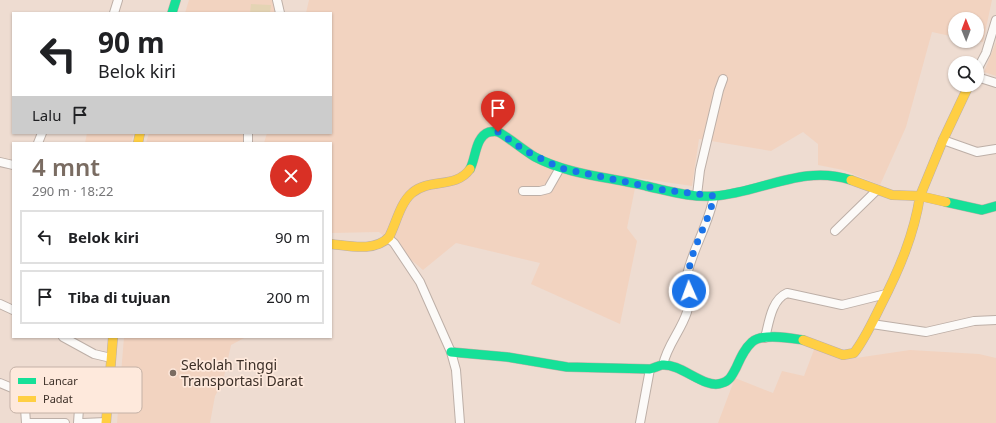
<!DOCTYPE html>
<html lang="id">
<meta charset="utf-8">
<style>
body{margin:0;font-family:"Noto Sans",sans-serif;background:#f2f2f2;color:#202124;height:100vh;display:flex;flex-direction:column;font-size:15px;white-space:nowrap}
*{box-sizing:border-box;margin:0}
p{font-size:13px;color:#757577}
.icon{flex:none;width:22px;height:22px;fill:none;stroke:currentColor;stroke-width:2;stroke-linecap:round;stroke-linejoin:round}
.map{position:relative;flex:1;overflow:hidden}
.sheet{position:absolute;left:12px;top:142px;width:320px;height:196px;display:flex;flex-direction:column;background:#fff;border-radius:0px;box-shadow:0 1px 3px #0004}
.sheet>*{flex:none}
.top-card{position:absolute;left:12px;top:12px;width:320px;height:122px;border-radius:0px;box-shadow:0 1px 3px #0004;background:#fff;color:#202124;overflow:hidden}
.needle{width:26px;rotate:359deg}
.fabs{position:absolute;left:948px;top:12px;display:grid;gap:8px}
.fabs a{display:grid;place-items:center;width:36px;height:36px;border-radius:50%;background:#fff;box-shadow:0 1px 3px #0004;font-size:20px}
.pin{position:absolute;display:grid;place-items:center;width:34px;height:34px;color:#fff;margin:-41px -17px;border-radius:50% 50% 50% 0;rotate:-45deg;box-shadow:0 0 4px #0007}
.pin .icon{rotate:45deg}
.me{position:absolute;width:44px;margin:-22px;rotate:358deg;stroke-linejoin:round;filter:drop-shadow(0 0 3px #0008)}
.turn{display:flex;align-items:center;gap:14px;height:84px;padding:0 20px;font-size:18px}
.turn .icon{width:52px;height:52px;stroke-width:2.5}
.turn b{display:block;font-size:28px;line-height:34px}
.then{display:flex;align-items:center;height:38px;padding:0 20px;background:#0003;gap:8px;font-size:15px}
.round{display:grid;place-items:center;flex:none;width:42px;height:42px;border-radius:21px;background:#f2f2f2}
.overview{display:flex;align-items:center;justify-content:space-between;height:68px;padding:0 20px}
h1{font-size:24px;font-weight:600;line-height:30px;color:#7a6c62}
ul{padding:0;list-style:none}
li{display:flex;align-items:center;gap:12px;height:54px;margin:0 8px 6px;padding:0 12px;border:2px solid #e0e0e0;border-radius:0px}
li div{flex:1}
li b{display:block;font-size:15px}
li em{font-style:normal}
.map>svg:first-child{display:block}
.built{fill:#f2d3c0}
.green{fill:#e4d4b4}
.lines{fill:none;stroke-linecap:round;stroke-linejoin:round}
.street-casing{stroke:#bdafa7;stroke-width:10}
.fast-casing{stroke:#bdafa7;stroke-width:10}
.slow-casing{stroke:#bdafa7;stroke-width:10}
.street{stroke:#fcfaf8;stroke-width:8}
.fast{stroke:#16e098;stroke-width:9}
.slow{stroke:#ffcf43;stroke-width:9}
.route{stroke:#1a73e8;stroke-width:7;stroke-dasharray:0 12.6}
.poi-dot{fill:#7a6c62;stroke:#fee9dc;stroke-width:1.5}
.labels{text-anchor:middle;stroke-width:3.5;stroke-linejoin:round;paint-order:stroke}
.poi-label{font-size:14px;fill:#3c2f27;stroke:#fee9dc;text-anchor:start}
.key{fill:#fee9dc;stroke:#c4b1a6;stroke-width:1}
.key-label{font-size:11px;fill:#3c2f27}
</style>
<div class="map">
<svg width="996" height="423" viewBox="0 0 996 423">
<rect width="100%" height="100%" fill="#eedcd1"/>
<path class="built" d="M189 0H276L280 13H185Z
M309 0H992L983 42 976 41 977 19H955V37L932 32 906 127 880 185 843 170 818 165V144L803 132 771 151 699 139 692 186 637 178 627 228 637 241 620 324 531 284 540 263 456 243 423 270 379 232 331 233V143H264L267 133H331V13H306Z
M996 42V76L984 72Z
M87 133H134L131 143H85Z
M149 133H247V143H146Z
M124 337H246L231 345 223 381 215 396 210 423H117Z
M815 347 849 359 910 350 979 354 996 358V423H718L735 378 773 393 782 371 804 376Z"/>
<path class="green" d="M251 4 271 5 270 13H250Z"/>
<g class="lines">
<defs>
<path id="street" d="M277 0 280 13
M114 13 118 0
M977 70 986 53 996 20
M977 77 996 83
M248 133V143
M943 140 977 152 996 149
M38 143 42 133
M0 162 13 165
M523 191H540L548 189 560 168
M697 195 700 170 719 90 723 79
M835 231 876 191
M388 238 394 243 420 282 451 352 456 370 460 423
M0 304 13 310
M872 324 926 332 974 321 996 320
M63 337 94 354 111 358
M765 338C769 323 771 300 787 293L842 305 886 294
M663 365C667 345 681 331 687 312 692 297 684 286 687 275 693 248 709 224 714 196
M0 383 24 393 26 423H65
M24 393 78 392 80 394 78 423
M83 423 106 422
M640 423 650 369"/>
<path id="fast" d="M172 13 176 0
M470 169C476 158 475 137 489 132 491 132 495 131 498 132 504 134 526 152 535 157 569 175 610 177 646 186 669 191 692 198 715 196 763 192 803 164 851 180
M946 202 982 210 996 206
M451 352 507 357 567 367 650 369C654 368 658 366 662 365 681 363 705 390 722 383 730 381 732 375 736 368 740 359 744 349 752 342 762 333 790 338 803 340"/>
<path id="slow" d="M138 143 140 133
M851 180 892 195 920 196 943 140 969 85
M331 244C350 246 375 252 389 237 396 224 400 203 412 193 429 178 456 189 470 169
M803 340 843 355 854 353C865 339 873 321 881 305 899 270 914 235 920 196L946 202
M106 423 113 337"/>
</defs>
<use href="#street" class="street-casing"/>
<use href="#fast" class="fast-casing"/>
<use href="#slow" class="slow-casing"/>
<use href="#street" class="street"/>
<use href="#fast" class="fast"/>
<use href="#slow" class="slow"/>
</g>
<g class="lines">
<path class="route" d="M498 132 526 151 560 168 664 190 714 196C708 228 683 258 689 291"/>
</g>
<circle class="poi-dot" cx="173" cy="373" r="4"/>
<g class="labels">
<g class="poi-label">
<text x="181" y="370">Sekolah Tinggi<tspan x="181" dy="16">Transportasi Darat</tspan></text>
</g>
</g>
<rect x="10" y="367" width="132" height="46" rx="6" class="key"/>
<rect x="18" y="378" width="18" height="6" fill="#16e098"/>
<rect x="18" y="396" width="18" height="6" fill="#ffcf43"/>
<g class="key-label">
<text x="43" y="385">Lancar</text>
<text x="43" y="403">Padat</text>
</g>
</svg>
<div class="fabs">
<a><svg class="needle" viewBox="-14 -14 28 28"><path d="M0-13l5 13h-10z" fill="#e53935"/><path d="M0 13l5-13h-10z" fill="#757577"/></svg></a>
<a><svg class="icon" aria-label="search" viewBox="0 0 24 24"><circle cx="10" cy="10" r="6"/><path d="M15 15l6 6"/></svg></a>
</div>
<div class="pin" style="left:498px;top:132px;background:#d93025"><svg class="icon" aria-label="arrive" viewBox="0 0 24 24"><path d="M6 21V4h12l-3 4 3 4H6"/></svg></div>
<svg class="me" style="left:689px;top:291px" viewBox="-20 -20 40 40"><circle r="17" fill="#1a73e8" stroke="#fff" stroke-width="3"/><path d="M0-11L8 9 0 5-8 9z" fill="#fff"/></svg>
<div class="top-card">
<div class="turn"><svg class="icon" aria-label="left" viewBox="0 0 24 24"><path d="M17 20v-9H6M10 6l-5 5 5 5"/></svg><div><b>90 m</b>Belok kiri</div></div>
<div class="then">Lalu<svg class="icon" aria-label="arrive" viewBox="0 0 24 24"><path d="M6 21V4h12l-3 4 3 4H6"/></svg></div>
</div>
<section class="sheet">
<div class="overview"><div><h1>4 mnt</h1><p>290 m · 18:22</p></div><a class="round" style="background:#d93025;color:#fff"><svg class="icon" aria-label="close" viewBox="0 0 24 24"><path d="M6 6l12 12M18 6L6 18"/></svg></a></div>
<ul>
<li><svg class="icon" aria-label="left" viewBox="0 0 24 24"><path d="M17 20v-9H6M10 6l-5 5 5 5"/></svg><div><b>Belok kiri</b></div><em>90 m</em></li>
<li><svg class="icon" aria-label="arrive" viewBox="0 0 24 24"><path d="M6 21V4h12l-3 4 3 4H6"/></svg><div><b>Tiba di tujuan</b></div><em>200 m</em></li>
</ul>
</section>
</div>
